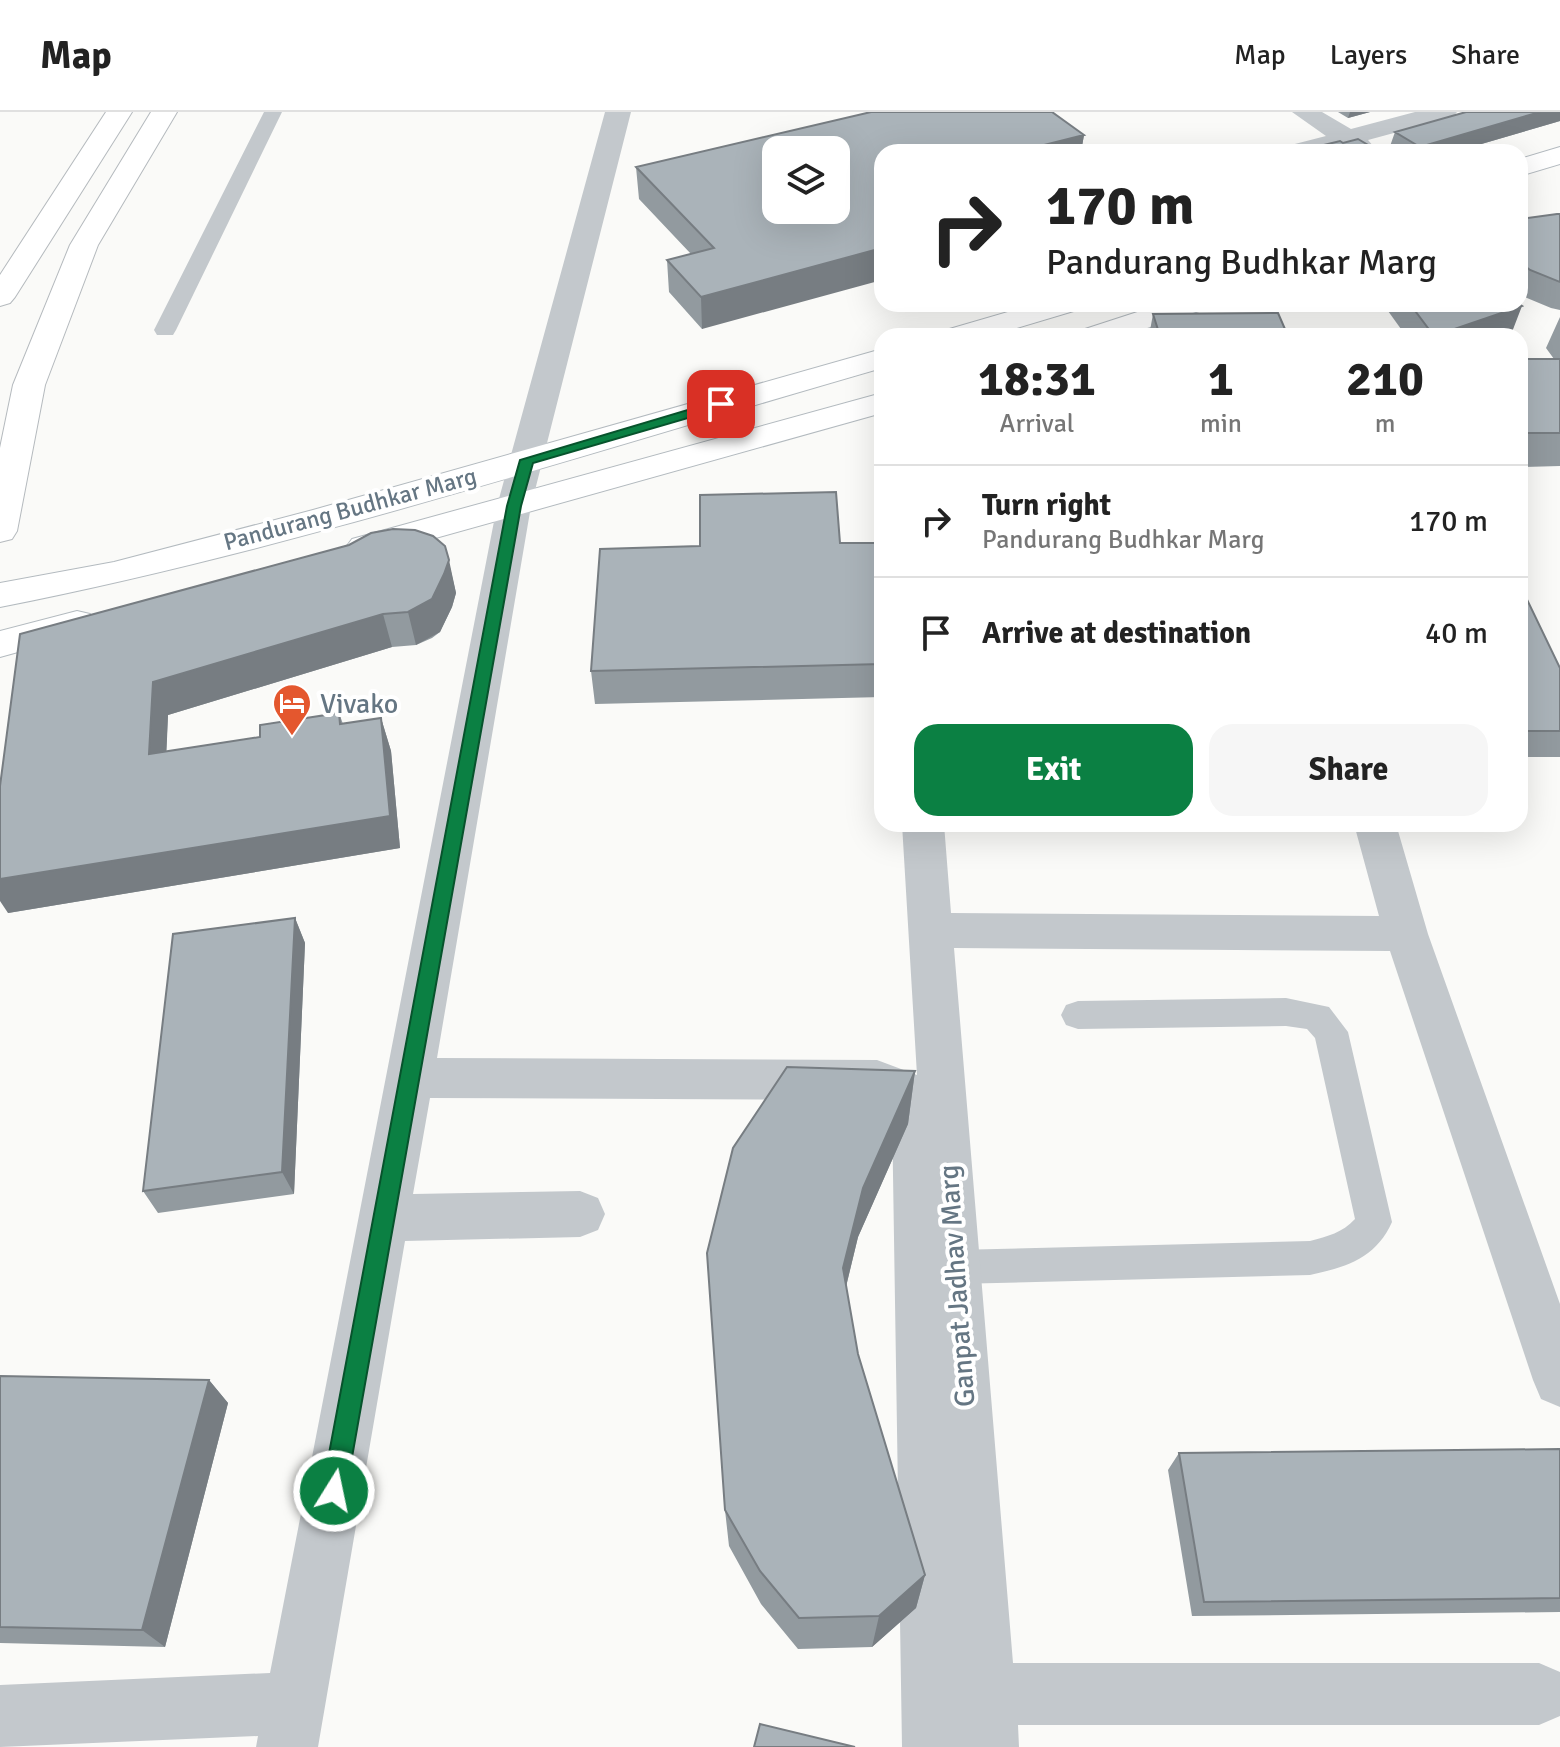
<!DOCTYPE html>
<style>
body{margin:0;font-family:Signika,sans-serif;background:#f6f6f6;color:#222;height:100vh;display:flex;flex-direction:column;font-size:30px;white-space:nowrap}
*{box-sizing:border-box;margin:0}
p{font-size:26px;color:#767676}
.icon{flex:none;width:44px;height:44px;fill:none;stroke:currentColor;stroke-width:2;stroke-linecap:round;stroke-linejoin:round}
.map{position:relative;flex:1;overflow:hidden}
.side{position:absolute;left:874px;top:216px;width:654px;height:504px;display:flex;flex-direction:column;background:#fff;border-radius:24px;box-shadow:0 8px 32px #0002}
.side>*{flex:none}
.banner{position:absolute;left:874px;top:32px;width:654px;height:168px;border-radius:24px;box-shadow:0 8px 32px #0002;background:#fff;color:#222;overflow:hidden}
.fabs{position:absolute;left:762px;top:24px;display:grid;gap:16px}
.fabs a{display:grid;place-items:center;width:88px;height:88px;border-radius:16px;background:#fff;box-shadow:0 8px 32px #0002;font-size:40px}
.pin{position:absolute;display:grid;place-items:center;width:68px;height:68px;color:#fff;margin:-34px;border-radius:16px;box-shadow:0 4px 12px #0006}
.me{position:absolute;width:88px;margin:-44px;rotate:10deg;stroke-linejoin:round;filter:drop-shadow(0 0 6px #0008)}
.turn{display:flex;align-items:center;gap:28px;height:168px;padding:0 40px;font-size:36px}
.turn .icon{width:104px;height:104px;stroke-width:2.5}
.turn b{display:block;font-size:56px;line-height:68px}
.eta{display:flex;justify-content:space-evenly;align-items:center;height:136px;text-align:center}
.eta b{font-size:48px;font-weight:800;line-height:56px}
.cta{display:flex;gap:16px;margin-top:auto;padding:16px 40px}
.cta a{flex:1;height:92px;border-radius:24px;background:#0b8043;color:#fff;font-size:32px;font-weight:800;line-height:92px;text-align:center}
.cta a+a{background:#f6f6f6;color:#222}
ul{padding:0;list-style:none}
li{display:flex;align-items:center;gap:24px;height:112px;padding:0 40px;border-top:2px solid #e0e0e0}
li div{flex:1}
li b{display:block;font-size:30px}
li em{font-style:normal}
header{display:flex;align-items:center;gap:48px;box-sizing:border-box;height:112px;padding:0 40px;background:#fff;border-bottom:2px solid #e0e0e0}
header strong{font-size:38px}
nav{display:flex;gap:44px;margin-inline-start:auto;font-size:28px}
.map>svg:first-child{display:block}
.lines{fill:none;stroke-linecap:round;stroke-linejoin:round}
.secondary-casing{stroke:#b3babf;stroke-width:2}
.primary-casing{stroke:#b5babe;stroke-width:2}
.lane{fill:#c3c8cc;fill-rule:evenodd}
.street{fill:#c3c8cc;fill-rule:evenodd}
.secondary{fill:#fff;fill-rule:evenodd}
.primary{fill:#fff;fill-rule:evenodd}
.wall{fill:#929a9f}
.shaded-wall{fill:#777d82}
.building{fill:#aab3b9;stroke:#777d82;stroke-width:2;fill-rule:evenodd}
.route{fill:#0b8043;stroke:#07532c;stroke-width:2}
.labels{text-anchor:middle;stroke-width:8;stroke-linejoin:round;paint-order:stroke}
.far-street-label{font-size:24px;fill:#657683;stroke:#fff}
.poi-label{font-size:28px;fill:#657683;stroke:#fff;text-anchor:start}
.street-label{font-size:28px;fill:#657683;stroke:#fff}
</style>
<header>
<strong>Map</strong>
<nav><a>Map</a><a>Layers</a><a>Share</a></nav>
</header>
<div class="map">
<svg width="1560" height="1635" viewBox="0 0 1560 1635">
<rect width="100%" height="100%" fill="#fafaf8"/>
<g class="lines">
<defs>
<path id="secondary" d="M1560 35V52L1520 64V47Z
M1035 192H1082L1077 198 990 224H942L946 218Z
M1162 192H1207L1202 198 1123 224H1078L1082 218Z
M882 237V256C590 340 299 436 0 495V471L114 450 313 398Z
M882 281V301L364 446 352 443 346 435 352 427Z
M77 499 90 502 95 511 90 520 0 545V519Z"/>
<path id="primary" d="M106 0H132L15 185 10 191 0 194V163Z
M151 0H177L98 133 45 273 17 419 12 427 0 430V336L13 273 70 133Z"/>
</defs>
<use href="#secondary" class="secondary-casing"/>
<use href="#primary" class="primary-casing"/>
<path class="lane" d="M264 0H282L176 218 173 223H157L154 218Z
M1286 886 1329 895 1348 920 1392 1110C1376 1146 1347 1155 1310 1163L954 1172 941 1167 935 1155 941 1143 954 1138 1310 1129C1328 1124 1342 1121 1355 1107L1315 926 1307 917 1286 914 1078 917 1066 913 1061 903 1066 893 1078 889Z"/>
<path class="street" d="M605 0H631L531 394 437 946 877 948 917 963 902 712H944L951 801 1379 804 1354 712H1396L1428 822 1560 1192V1295L1541 1287 1533 1268 1390 839 954 836 1013 1551H1539L1560 1560V1604L1539 1613H1018L1019 1635H902L892 999 888 993 875 988 430 986 413 1082 580 1079 598 1086 605 1102 598 1118 580 1125 405 1129 318 1635H256L258 1624 0 1635V1573L270 1561 497 394Z
M1292 0H1322L1351 17 1415 0H1457L1453 5 1368 28 1374 35 1371 40H1351L1343 35 1325 40H1283L1287 34 1326 24Z"/>
<use href="#secondary" class="secondary"/>
<use href="#primary" class="primary"/>
</g>
<path class="wall" d="M1338 0H1370L1348 6Z
M1560 9 1454 40H1395L1389 37 1395 20Z
M1084 23 1081 40H882L702 217 669 180 667 148 691 142 639 87 636 55Z
M1560 102V198L1551 196 1520 183V107Z
M1383 192H1519L1512 220 1499 224H1406Z
M1153 202 1288 224H1149Z
M1560 205V354L1520 355V247H1554L1546 236Z
M840 431 882 472V585L595 592 591 559Z
M445 434 456 481 452 495 440 520 432 526 416 533 392 535 168 603 166 640 260 625 339 601 343 612 381 606 391 639 400 736 8 801 0 674Z
M1520 473 1560 556V645H1520Z
M295 806 305 831 294 1082 158 1101 143 1079Z
M915 959 908 1012 858 1125 846 1175 858 1242 925 1463 916 1496 872 1535 798 1537 761 1492 729 1434 725 1398Z
M0 1264 209 1268 228 1291 165 1535 0 1531Z
M1560 1337V1500L1192 1504 1168 1358 1179 1341Z"/>
<path class="shaded-wall" d="M1350 0H1370L1348 6Z
M1540 0H1560V9L1454 40H1418L1420 35Z
M1084 23 1081 40H1024V38Z
M882 136V168L702 217 701 185Z
M1522 194 1512 220 1499 224H1434Z
M449 448 456 481 452 495 440 520 416 533 408 500Z
M383 502 392 535 168 603 165 675 149 642 153 570Z
M381 606 391 639 400 736 8 801 0 789V767Z
M295 806 305 831 294 1082 282 1060Z
M915 959 908 1012 858 1125 839 1203 843 1156 863 1076Z
M209 1268 228 1291 165 1535 142 1518Z
M925 1463 916 1496 872 1535 879 1504Z"/>
<path class="building" d="M871 0H1052L1084 23 1024 38 1026 40H882V136L701 185 667 148 714 136 636 55ZM776 38H836V98H776Z
M1466 0H1540L1420 35 1395 20Z
M1358 27 1380 40H1307L1327 35 1324 33 1340 29 1343 31Z
M1557 102H1560V170L1530 158 1520 150V107Z
M1410 192H1519L1522 194 1434 224Z
M1278 201 1288 224H1160L1153 202Z
M1520 247H1560V321H1520Z
M836 380 840 431H877L882 472V552L591 559 600 437 700 434V383Z
M393 417 415 418 433 424 445 434 449 448 444 462 432 487 408 500 383 502 153 570 149 642 260 625V613L339 601 340 612 381 606 390 704 0 767V674L20 522 349 433 371 421Z
M1520 473 1560 556V619H1520Z
M295 806 282 1060 143 1079 173 822Z
M787 955 915 959 863 1076 843 1156 858 1242 925 1463 879 1504 799 1506 760 1459 725 1398 707 1141 733 1036Z
M0 1264 209 1268 142 1518 0 1515Z
M1560 1337V1486L1204 1490 1179 1341Z
M760 1612 855 1635H754Z"/>
<path class="route" d="M721 288 728 292 726 295 533 351 521 394 346 1379 342 1387 334 1391 325 1387 322 1379 507 394 520 348Z"/>
<defs>
<symbol id="hotel-pin" viewBox="-11 -11 22 30"><path d="M0 17L-7.5 6A9.5 9.5 0 1 1 7.5 6Z" fill="#e4572e" stroke="#fff"/><path d="M-6-4.5h1.5V1H6V5H4.5V3h-9V5H-6ZM-4 0a1.8 1.8 0 1 1 3.6 0ZM.5 0V-2.5h3Q6-2.5 6 0Z" fill="#fff"/></symbol>
</defs>
<g fill-rule="evenodd">
<use href="#hotel-pin" x="270" y="569" width="44" height="60"/>
</g>
<g class="labels">
<g class="far-street-label">
<text transform="translate(350 397) rotate(-15)" y="8">Pandurang Budhkar Marg</text>
</g>
<g class="poi-label">
<text x="320" y="601">Vivako</text>
</g>
<g class="street-label">
<text transform="translate(956 1174) rotate(-94)" y="10">Ganpat Jadhav Marg</text>
</g>
</g>
</svg>
<div class="fabs">
<a><svg class="icon" aria-label="layers" viewBox="0 0 24 24"><path d="M12 4l9 5-9 5-9-5zM3 14l9 5 9-5"/></svg></a>
</div>
<div class="pin" style="left:721px;top:292px;background:#d93025"><svg class="icon" aria-label="arrive" viewBox="0 0 24 24"><path d="M6 21V4h12l-3 4 3 4H6"/></svg></div>
<svg class="me" style="left:334px;top:1379px" viewBox="-20 -20 40 40"><circle r="17" fill="#0b8043" stroke="#fff" stroke-width="3"/><path d="M0-11L8 9 0 5-8 9z" fill="#fff"/></svg>
<div class="banner">
<div class="turn"><svg class="icon" aria-label="right" viewBox="0 0 24 24"><path d="M7 20v-9h11M14 6l5 5-5 5"/></svg><div><b>170 m</b>Pandurang Budhkar Marg</div></div>
</div>
<section class="side">
<div class="eta">
<div><b>18:31</b><p>Arrival</p></div>
<div><b>1</b><p>min</p></div>
<div><b>210</b><p>m</p></div>
</div>
<ul>
<li><svg class="icon" aria-label="right" viewBox="0 0 24 24"><path d="M7 20v-9h11M14 6l5 5-5 5"/></svg><div><b>Turn right</b><p>Pandurang Budhkar Marg</p></div><em>170 m</em></li>
<li><svg class="icon" aria-label="arrive" viewBox="0 0 24 24"><path d="M6 21V4h12l-3 4 3 4H6"/></svg><div><b>Arrive at destination</b></div><em>40 m</em></li>
</ul>
<div class="cta"><a>Exit</a><a>Share</a></div>
</section>
</div>
